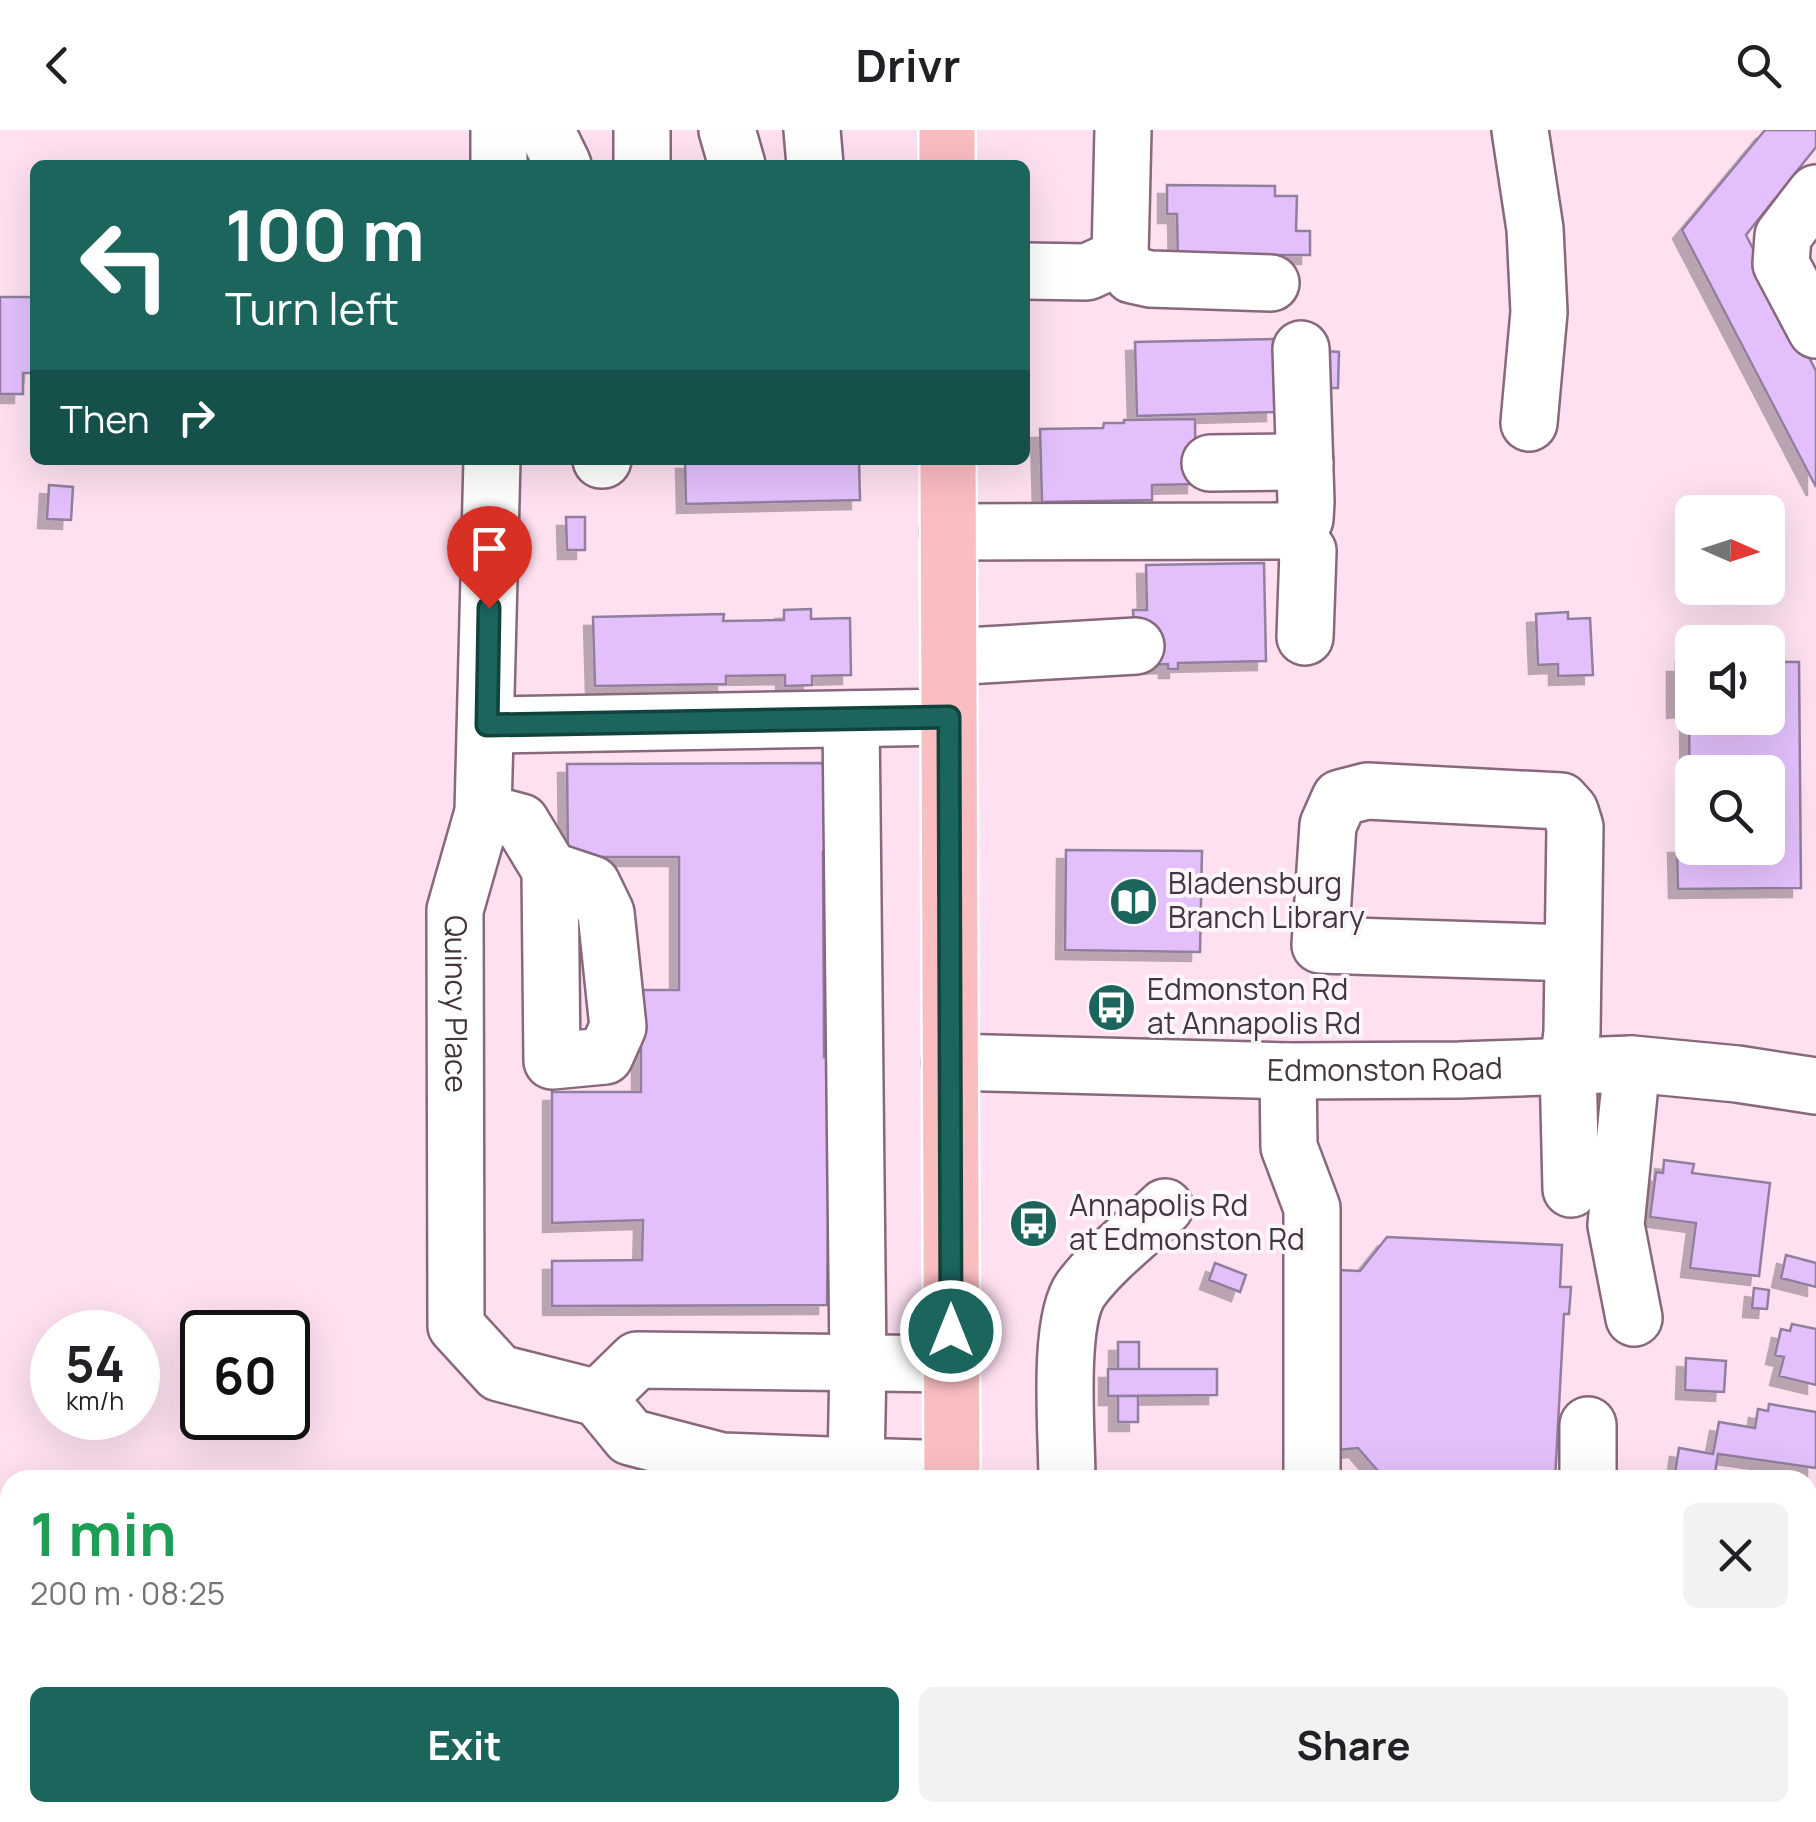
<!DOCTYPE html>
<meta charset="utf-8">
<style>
body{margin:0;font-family:Manrope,sans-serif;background:#f2f2f2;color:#202124;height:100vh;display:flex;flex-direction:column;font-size:38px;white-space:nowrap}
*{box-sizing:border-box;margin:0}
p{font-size:32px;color:#757577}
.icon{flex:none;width:55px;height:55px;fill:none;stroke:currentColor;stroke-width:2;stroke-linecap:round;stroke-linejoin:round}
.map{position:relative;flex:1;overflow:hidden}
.panel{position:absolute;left:0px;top:1340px;width:1818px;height:352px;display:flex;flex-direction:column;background:#fff;border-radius:30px 30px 0 0;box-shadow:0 10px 40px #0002}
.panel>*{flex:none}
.guide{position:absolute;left:30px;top:30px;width:1000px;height:305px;border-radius:15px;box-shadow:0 10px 40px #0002;background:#1b655d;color:#fff;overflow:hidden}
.needle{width:65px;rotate:93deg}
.controls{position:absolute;left:1675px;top:365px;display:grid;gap:20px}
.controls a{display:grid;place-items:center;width:110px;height:110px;border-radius:15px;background:#fff;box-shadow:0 10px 40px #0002;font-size:50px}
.speed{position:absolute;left:30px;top:1180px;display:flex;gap:20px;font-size:50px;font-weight:700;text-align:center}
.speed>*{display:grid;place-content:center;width:130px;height:130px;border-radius:50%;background:#fff;box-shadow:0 10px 40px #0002;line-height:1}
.speed small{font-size:25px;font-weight:400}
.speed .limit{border:5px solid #111;border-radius:15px;background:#fff;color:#111}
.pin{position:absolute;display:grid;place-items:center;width:85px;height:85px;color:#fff;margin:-102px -42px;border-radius:50% 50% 50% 0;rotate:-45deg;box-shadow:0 0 10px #0007}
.pin .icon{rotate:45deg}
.me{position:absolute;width:110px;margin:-55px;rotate:0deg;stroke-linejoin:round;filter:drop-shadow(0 0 8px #0008)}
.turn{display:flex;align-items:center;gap:35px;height:210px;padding:0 30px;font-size:45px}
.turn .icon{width:130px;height:130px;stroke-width:2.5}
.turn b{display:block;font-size:70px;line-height:85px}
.then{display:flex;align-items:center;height:95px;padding:0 30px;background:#0003;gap:20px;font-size:38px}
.round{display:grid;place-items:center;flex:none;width:105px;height:105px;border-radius:15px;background:#f2f2f2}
.head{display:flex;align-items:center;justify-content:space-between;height:170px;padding:0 30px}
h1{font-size:60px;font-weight:700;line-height:75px;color:#1e9e55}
.button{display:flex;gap:20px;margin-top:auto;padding:20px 30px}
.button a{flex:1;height:115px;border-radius:15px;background:#1b655d;color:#fff;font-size:40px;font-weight:700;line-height:115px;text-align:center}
.button a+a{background:#f2f2f2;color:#202124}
header{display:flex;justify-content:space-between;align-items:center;height:130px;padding:0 30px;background:#fff;font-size:45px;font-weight:700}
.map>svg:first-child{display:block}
.green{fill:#fbbb9d}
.building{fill:#e3c0fc;stroke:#917f9d;stroke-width:2.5;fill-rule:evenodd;filter:url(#shadow)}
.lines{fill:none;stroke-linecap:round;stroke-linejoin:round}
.minor-casing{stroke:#88687b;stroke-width:60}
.major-casing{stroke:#fff;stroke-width:60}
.minor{stroke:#fff;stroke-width:55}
.major{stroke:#fabdc2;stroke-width:55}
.route-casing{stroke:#12423c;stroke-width:25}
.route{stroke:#1b655d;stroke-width:18}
.labels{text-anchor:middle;stroke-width:8;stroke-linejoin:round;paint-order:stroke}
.poi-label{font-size:30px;fill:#44363e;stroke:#fcf5f9;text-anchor:start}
.street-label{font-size:30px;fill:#44363e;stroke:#fcf5f9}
</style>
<header><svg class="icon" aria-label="back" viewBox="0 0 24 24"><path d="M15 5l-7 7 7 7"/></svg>Drivr<svg class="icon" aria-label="search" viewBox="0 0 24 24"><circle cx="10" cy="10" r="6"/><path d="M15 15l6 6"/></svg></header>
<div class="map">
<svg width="1816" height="1692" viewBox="0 0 1816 1692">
<defs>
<filter id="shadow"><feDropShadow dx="-9" dy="9" stdDeviation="0" flood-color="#0004"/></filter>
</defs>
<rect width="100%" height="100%" fill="#fee0f1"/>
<path class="green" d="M559 1683V1682L661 1683 660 1692 558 1690Z"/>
<path class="building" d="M1765 0H1816V17L1746 105 1816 241V357L1682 100Z
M1167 55 1275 56V66H1297L1296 101H1310V125H1274V132L1178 131 1177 84H1167Z
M0 167H35L33 243H23V264H0Z
M1273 209 1275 282 1137 286 1135 212Z
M1325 221 1339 222 1338 258H1323Z
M1195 289 1196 354 1152 355V370L1042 372 1040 299 1103 298 1104 293H1124V290Z
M685 330H859L860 370 686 374Z
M49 355 73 357 71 390 47 389Z
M566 387H585V420H567Z
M1264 433 1266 531 1178 533V539H1168V534L1149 535 1134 498 1133 480H1147L1146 435Z
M811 479V489L850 488 851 545 812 546V555L785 556V545L726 546V554L595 556 593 487 724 484 723 491 784 490V480Z
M1568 482V489L1590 488 1593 545 1558 546V534L1538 535 1536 484Z
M1768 532H1799L1801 758 1678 759 1677 714H1690L1689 578 1676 579V533H1692V588H1768ZM1692 642H1768V718H1692Z
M824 633 823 637H828V722H823L824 927H830L827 1175 552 1176V1131L642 1130 643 1090 552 1093V962H641V860H679V727H568L567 634Z
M1066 720 1202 721 1200 822 1065 820Z
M1664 1030 1694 1034 1692 1043 1770 1053 1759 1146 1690 1138 1696 1093 1650 1087 1656 1042 1663 1043Z
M1387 1107 1562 1115 1560 1157H1571L1569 1184H1564L1555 1350H1379L1378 1341 1358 1318 1337 1320 1339 1140 1360 1141Z
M1786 1125 1816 1133V1157L1781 1148Z
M1215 1133 1246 1145 1240 1162 1209 1150Z
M1754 1158 1769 1160 1767 1179 1752 1178Z
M1792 1194 1816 1199V1255L1779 1246 1784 1227 1775 1225 1781 1199 1790 1201Z
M1118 1212H1139V1239H1118Z
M1686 1228 1726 1231 1724 1262 1685 1260Z
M1108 1239H1217V1265L1108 1266Z
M1118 1266H1138V1292H1118Z
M1769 1274 1816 1282V1338L1718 1324 1714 1350 1675 1343 1679 1318 1713 1324 1719 1292 1755 1298 1758 1279 1768 1281Z
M1808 1365 1816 1366V1420H1808Z
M1808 1450H1816L1815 1506 1808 1505Z
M1354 1682H1540V1692H1354Z"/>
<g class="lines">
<defs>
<g id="minor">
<path d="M546 0 563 35"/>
<path d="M642 0V35"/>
<path d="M727 0 737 35"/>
<path d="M812 0 815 35"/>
<path d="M1123 0 1120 127 1132 145 1150 149 1271 153"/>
<path d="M1520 0 1535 99 1539 182 1529 293"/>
<path d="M499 35V0"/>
<path d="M1816 63 1783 106 1781 134 1816 200"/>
<path d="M1025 141 1087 142 1120 127"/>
<path id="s1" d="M492 330 483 682 455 780 456 1196 499 1243 598 1268"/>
<path d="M601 330H603"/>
<path d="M1210 333 1305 332"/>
<path d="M1294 401 1308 421 1305 507"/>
<path d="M948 402 1294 401 1305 389 1306 372 1301 219"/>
<path d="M949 527 1136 516"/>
<path d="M851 589 858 1234 856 1336 952 1339"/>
<path d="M487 595 949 587"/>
<path d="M483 682 521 692 550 740 552 931 605 926 618 897 606 783 592 754 550 740"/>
<path d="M1571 823 1320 815 1328 695 1340 668 1367 661 1561 671 1570 681 1575 697 1572 902 1568 935 1571 1059"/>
<path id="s2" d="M950 932 1288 941 1459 940 1632 934 1737 944 1816 956"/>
<path d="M1632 934 1616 1095 1634 1188"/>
<path d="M1288 941 1289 1017 1312 1078V1350"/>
<path d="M856 1336 722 1331 630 1307 598 1268 637 1230 951 1234"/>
<path d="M1067 1350C1067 1305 1057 1192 1081 1159 1104 1128 1138 1103 1165 1077"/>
<path d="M1588 1350V1295"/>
<path d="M1308 1692V1682"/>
<path d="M1586 1692V1682"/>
</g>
<path id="major" d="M947 0V35
M948 330 952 1350
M953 1682V1692"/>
</defs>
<use href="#minor" class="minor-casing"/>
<use href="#major" class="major-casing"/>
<use href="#minor" class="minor"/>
<use href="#major" class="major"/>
</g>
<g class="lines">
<defs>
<path id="route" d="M489 478 487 595 949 587 951 1201"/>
</defs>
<use href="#route" class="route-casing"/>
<use href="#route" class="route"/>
</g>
<defs>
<symbol id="library-disc" viewBox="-11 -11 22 22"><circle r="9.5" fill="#1b655d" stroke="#fcf5f9"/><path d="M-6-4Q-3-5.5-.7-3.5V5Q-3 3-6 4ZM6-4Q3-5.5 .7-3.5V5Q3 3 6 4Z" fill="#fff"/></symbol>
<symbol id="bus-disc" viewBox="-11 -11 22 22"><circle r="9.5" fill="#1b655d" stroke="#fcf5f9"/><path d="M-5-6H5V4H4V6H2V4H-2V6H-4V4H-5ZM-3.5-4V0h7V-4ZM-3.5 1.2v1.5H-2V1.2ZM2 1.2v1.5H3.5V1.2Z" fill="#fff"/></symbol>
</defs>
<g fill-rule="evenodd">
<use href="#library-disc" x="1106" y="744" width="55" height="55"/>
<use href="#bus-disc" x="1084" y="850" width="55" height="55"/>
<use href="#bus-disc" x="1006" y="1066" width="55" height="55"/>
</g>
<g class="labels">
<g class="poi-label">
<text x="1168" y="764">Bladensburg<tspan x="1168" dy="34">Branch Library</tspan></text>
<text x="1147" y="870">Edmonston Rd<tspan x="1147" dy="34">at Annapolis Rd</tspan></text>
<text x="1069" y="1086">Annapolis Rd<tspan x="1069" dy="34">at Edmonston Rd</tspan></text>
</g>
<g class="street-label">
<text dy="10" stroke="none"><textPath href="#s1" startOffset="548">Quincy Place</textPath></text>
<text dy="10" stroke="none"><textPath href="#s2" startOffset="435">Edmonston Road</textPath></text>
</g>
</g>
</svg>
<div class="controls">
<a><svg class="needle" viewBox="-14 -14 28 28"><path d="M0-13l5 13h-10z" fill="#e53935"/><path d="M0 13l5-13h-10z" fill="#757577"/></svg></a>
<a><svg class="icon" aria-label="sound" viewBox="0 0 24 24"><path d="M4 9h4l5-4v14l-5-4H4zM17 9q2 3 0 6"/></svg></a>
<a><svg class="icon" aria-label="search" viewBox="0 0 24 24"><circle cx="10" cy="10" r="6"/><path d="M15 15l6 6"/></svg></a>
</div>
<div class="speed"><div>54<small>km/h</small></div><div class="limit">60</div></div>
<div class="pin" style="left:489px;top:478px;background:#d93025"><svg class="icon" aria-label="arrive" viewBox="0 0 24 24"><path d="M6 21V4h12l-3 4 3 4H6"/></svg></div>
<svg class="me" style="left:951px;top:1201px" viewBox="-20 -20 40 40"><circle r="17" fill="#1b655d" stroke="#fff" stroke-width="3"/><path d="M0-11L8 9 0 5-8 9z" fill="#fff"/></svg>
<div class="guide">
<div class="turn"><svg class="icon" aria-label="left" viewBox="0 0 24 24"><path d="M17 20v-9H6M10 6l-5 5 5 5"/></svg><div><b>100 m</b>Turn left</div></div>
<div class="then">Then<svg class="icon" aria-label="right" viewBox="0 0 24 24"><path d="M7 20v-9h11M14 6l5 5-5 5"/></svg></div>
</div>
<section class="panel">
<div class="head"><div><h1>1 min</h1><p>200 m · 08:25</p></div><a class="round"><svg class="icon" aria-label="close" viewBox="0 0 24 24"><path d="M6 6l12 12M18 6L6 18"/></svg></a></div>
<div class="button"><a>Exit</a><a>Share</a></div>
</section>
</div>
